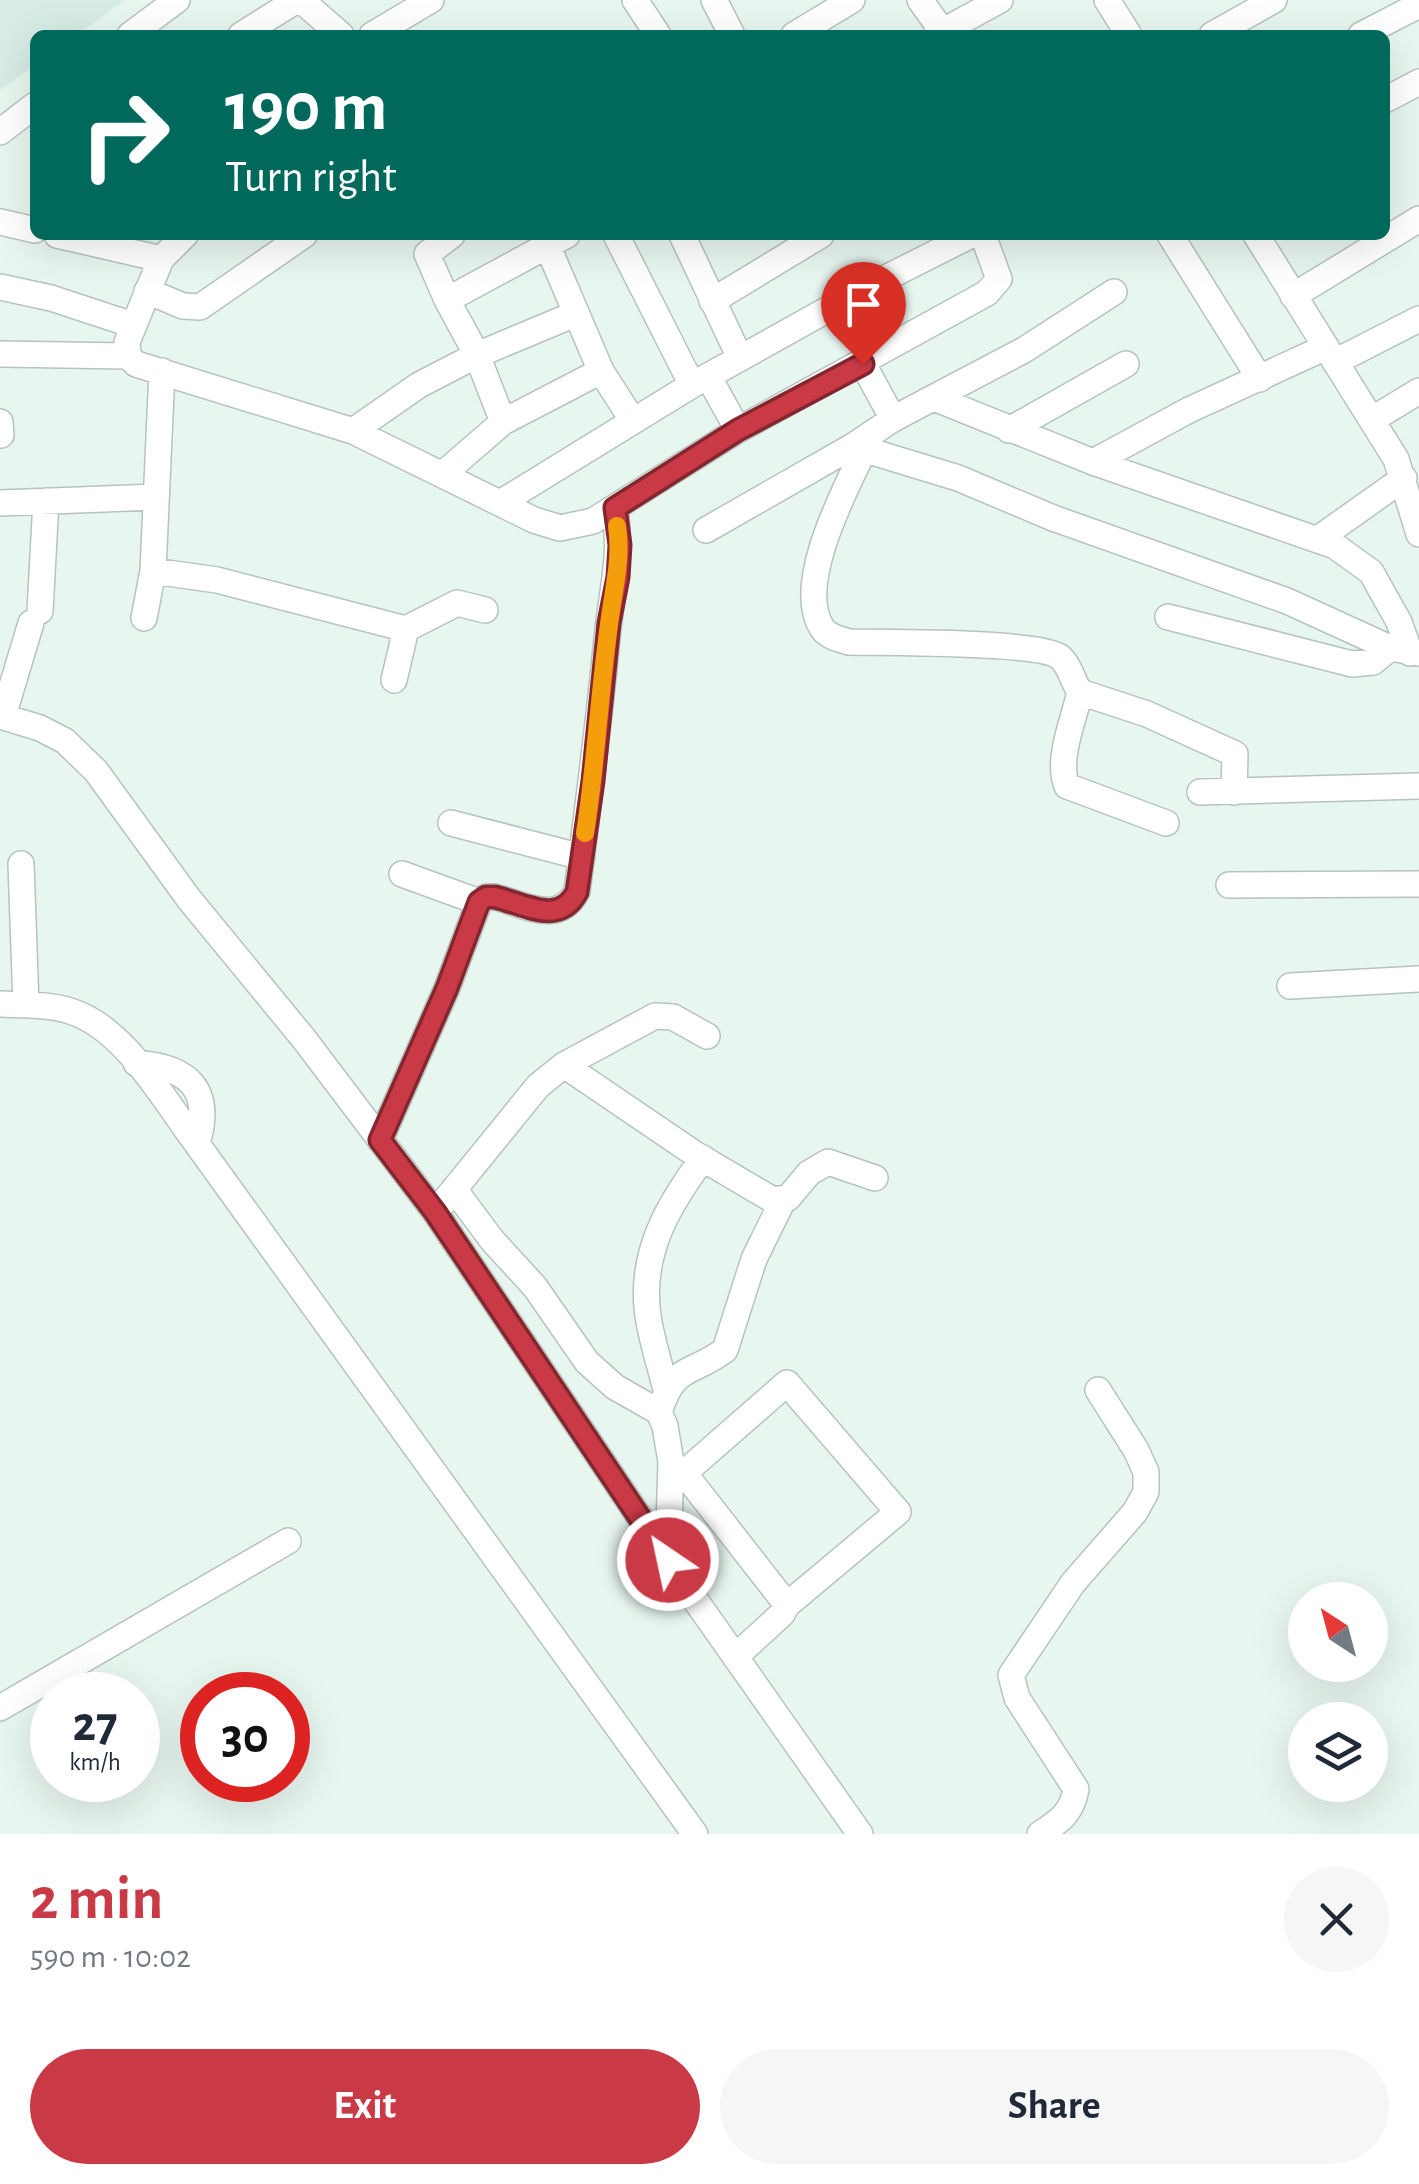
<!DOCTYPE html>
<meta charset="utf-8">
<style>
body{margin:0;font-family:"Alegreya Sans",sans-serif;background:#f6f6f7;color:#1f2937;height:100vh;display:flex;flex-direction:column;font-size:38px;white-space:nowrap}
*{box-sizing:border-box;margin:0}
p{font-size:32px;color:#747a83}
.icon{flex:none;width:55px;height:55px;fill:none;stroke:currentColor;stroke-width:2;stroke-linecap:round;stroke-linejoin:round}
.map{position:relative;height:1834px;overflow:hidden}
.panel{display:flex;flex-direction:column;background:#fff;flex:1}
.panel>*{flex:none}
.guide{position:absolute;left:30px;top:30px;width:1360px;height:210px;border-radius:15px;box-shadow:0 10px 40px #0002;background:#00695c;color:#fff;overflow:hidden}
.needle{width:65px;rotate:324deg}
.buttons{position:absolute;left:1288px;top:1582px;display:grid;gap:20px}
.buttons a{display:grid;place-items:center;width:100px;height:100px;border-radius:50%;background:#fff;box-shadow:0 10px 40px #0002;font-size:50px}
.speed{position:absolute;left:30px;top:1672px;display:flex;gap:20px;font-size:50px;font-weight:700;text-align:center}
.speed>*{display:grid;place-content:center;width:130px;height:130px;border-radius:50%;background:#fff;box-shadow:0 10px 40px #0002;line-height:1}
.speed small{font-size:25px;font-weight:400}
.speed .limit{border:15px solid #d22;background:#fff;color:#111}
.pin{position:absolute;display:grid;place-items:center;width:85px;height:85px;color:#fff;margin:-102px -42px;border-radius:50% 50% 50% 0;rotate:-45deg;box-shadow:0 0 10px #0007}
.pin .icon{rotate:45deg}
.me{position:absolute;width:110px;margin:-55px;rotate:326deg;stroke-linejoin:round;filter:drop-shadow(0 0 8px #0008)}
.turn{display:flex;align-items:center;gap:35px;height:210px;padding:0 30px;font-size:45px}
.turn .icon{width:130px;height:130px;stroke-width:2.5}
.turn b{display:block;font-size:70px;line-height:85px}
.round{display:grid;place-items:center;flex:none;width:105px;height:105px;border-radius:52px;background:#f6f6f7}
.headline{display:flex;align-items:center;justify-content:space-between;height:170px;padding:0 30px}
h1{font-size:60px;font-weight:700;line-height:75px;color:#ca3a46}
.button{display:flex;gap:20px;margin-top:auto;padding:20px 30px}
.button a{flex:1;height:115px;border-radius:60px;background:#ca3a46;color:#fff;font-size:40px;font-weight:700;line-height:115px;text-align:center}
.button a+a{background:#f6f6f7;color:#1f2937}
.map>svg:first-child{display:block}
.built{fill:#d6ece4}
.lines{fill:none;stroke-linecap:round;stroke-linejoin:round}
.minor-casing{stroke:#b6c3be;stroke-width:28}
.minor{stroke:#fff;stroke-width:25}
.route-casing{stroke:#83262e;stroke-width:25}
.route{stroke:#ca3a46;stroke-width:18}
.slow{stroke:#f59e0b;stroke-width:18}
</style>
<div class="map">
<svg width="1419" height="1834" viewBox="0 0 1419 1834">
<rect width="100%" height="100%" fill="#e8f6f0"/>
<path class="built" d="M0 0H125L77 35H35V65L0 90Z"/>
<g class="lines">
<defs>
<path id="minor" d="M301 0 341 35
M635 0 658 35
M714 0 732 35
M920 0 945 35
M1107 0 1129 35
M130 35 177 0
M241 35 297 0
M372 35 431 0
M794 35 852 0
M936 35 1000 0
M1212 35 1274 0
M1361 35 1419 5
M1385 100 1419 82
M0 132 35 105
M0 222 35 230
M57 235 161 259
M185 235 161 259 127 342 128 356 136 364 353 431 534 520 560 528 593 521 738 430 987 293 999 279 983 235
M452 235 427 254 447 300 477 355 503 422
M616 235 692 385
M682 235 740 358
M1170 235 1260 379
M1256 235 1396 459 1419 534
M548 247 601 371 633 421
M0 287 51 298 133 325
M147 291 183 306 200 307 304 235
M1293 296 1419 219
M447 300 567 235
M712 301 821 235
M0 354 128 356
M1335 362 1419 319
M863 364 893 419
M708 376 738 430
M934 398 1093 462 1335 546 1371 572 1399 622 1410 653
M1373 419 1419 391
M0 422 1 435
M1009 430 1126 364
M353 431 419 385 477 355 575 314
M853 446 958 478 1053 518 1287 601 1390 648 1419 653
M864 450C845 490 794 585 822 628 828 637 839 639 849 642 884 643 1042 641 1061 658 1070 666 1073 682 1080 692L1147 714 1235 754 1234 792
M1093 462 1189 410 1324 348
M444 473 503 422 601 371
M0 503 155 497
M500 503 692 385 870 286 971 235
M706 530 853 446 893 419 1024 350 1114 292
M1318 539 1404 478
M153 571 217 580 406 629 457 603 485 610
M40 611 46 501
M1168 617 1352 664 1373 662 1390 648
M144 618 153 571 162 371
M394 680 406 629
M1080 692C1074 719 1056 760 1067 786L1166 823
M0 716 40 728 65 741 96 771 189 899 304 1039 435 1212 689 1591 860 1834
M3 716 31 623
M1200 792 1419 786
M451 823 582 857
M21 864 26 1005
M402 874 479 902
M1229 885 1419 884
M1290 986 1419 979
M0 1004C22 1005 48 1004 70 1011 124 1027 164 1100 197 1144L695 1834
M136 1063C190 1067 213 1090 197 1144
M564 1065 695 1154 773 1200 788 1198 809 1173 828 1162 875 1178
M380 1140 447 988 479 902 486 897H495C526 905 559 926 577 891 588 807 599 723 607 638 612 587 622 561 615 508
M454 1189 492 1240 535 1287 587 1362 615 1387 659 1412 665 1426 671 1462 668 1559
M443 1203 538 1086 564 1065 655 1016 673 1017 707 1036
M666 1390C660 1364 649 1334 647 1307 642 1248 670 1203 703 1158
M659 1412C675 1363 690 1376 725 1350L754 1259 782 1202
M735 1657 782 1614 787 1605 684 1473 787 1383 898 1512 787 1605
M0 1708 288 1541
M1040 1834C1060 1821 1072 1813 1076 1789L1017 1698 1011 1675 1073 1583 1135 1512 1146 1492V1472L1136 1450 1098 1390"/>
</defs>
<use href="#minor" class="minor-casing"/>
<use href="#minor" class="minor"/>
</g>
<g class="lines">
<defs>
<path id="route" d="M668 1560 435 1212 380 1140 447 988 479 902 486 897H495C527 905 559 926 577 892L593 781 609 623 618 577 620 545 615 508 738 430 863 364"/>
</defs>
<use href="#route" class="route-casing"/>
<use href="#route" class="route"/>
<path class="slow" d="M585 833C596 764 599 695 609 625 613 591 622 560 617 526"/>
</g>
</svg>
<div class="buttons">
<a><svg class="needle" viewBox="-14 -14 28 28"><path d="M0-13l5 13h-10z" fill="#e53935"/><path d="M0 13l5-13h-10z" fill="#747a83"/></svg></a>
<a><svg class="icon" aria-label="layers" viewBox="0 0 24 24"><path d="M12 4l9 5-9 5-9-5zM3 14l9 5 9-5"/></svg></a>
</div>
<div class="speed"><div>27<small>km/h</small></div><div class="limit">30</div></div>
<div class="pin" style="left:863px;top:364px;background:#d93025"><svg class="icon" aria-label="arrive" viewBox="0 0 24 24"><path d="M6 21V4h12l-3 4 3 4H6"/></svg></div>
<svg class="me" style="left:668px;top:1560px" viewBox="-20 -20 40 40"><circle r="17" fill="#ca3a46" stroke="#fff" stroke-width="3"/><path d="M0-11L8 9 0 5-8 9z" fill="#fff"/></svg>
<div class="guide">
<div class="turn"><svg class="icon" aria-label="right" viewBox="0 0 24 24"><path d="M7 20v-9h11M14 6l5 5-5 5"/></svg><div><b>190 m</b>Turn right</div></div>
</div>
</div>
<section class="panel">
<div class="headline"><div><h1>2 min</h1><p>590 m · 10:02</p></div><a class="round"><svg class="icon" aria-label="close" viewBox="0 0 24 24"><path d="M6 6l12 12M18 6L6 18"/></svg></a></div>
<div class="button"><a>Exit</a><a>Share</a></div>
</section>
